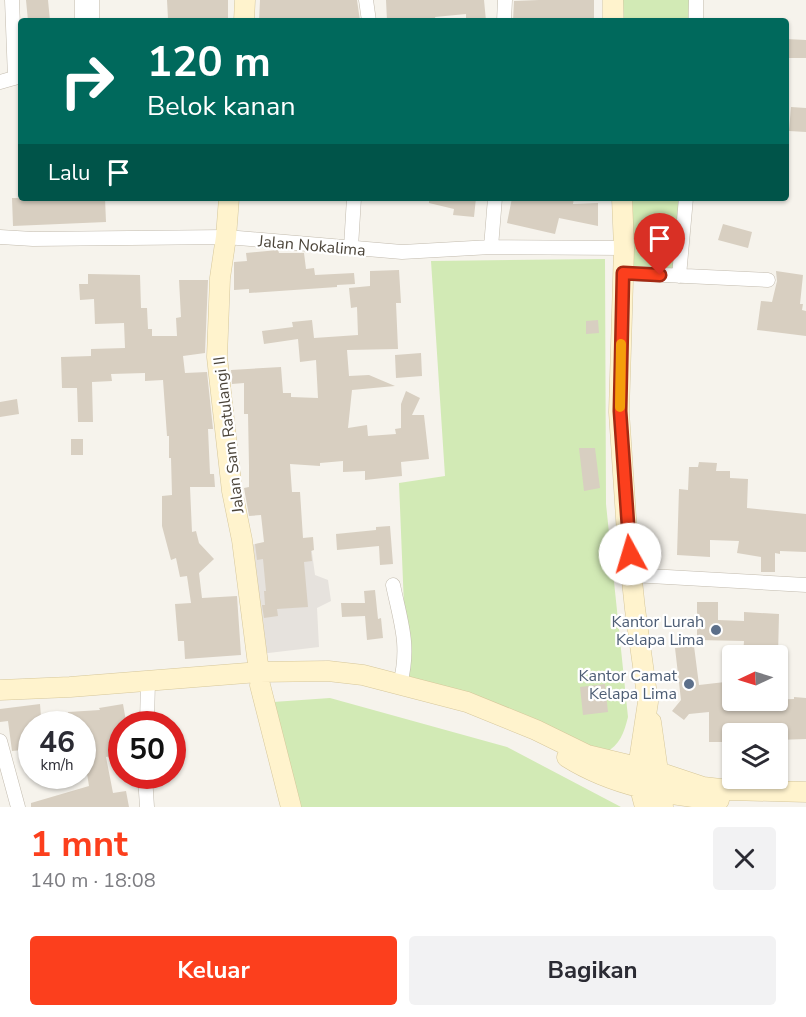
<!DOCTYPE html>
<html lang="id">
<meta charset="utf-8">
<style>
body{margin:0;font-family:"Nunito Sans",sans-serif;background:#f2f2f3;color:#2b2b33;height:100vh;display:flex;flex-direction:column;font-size:22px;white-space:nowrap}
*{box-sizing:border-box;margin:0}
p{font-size:20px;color:#7c7c81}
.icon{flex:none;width:33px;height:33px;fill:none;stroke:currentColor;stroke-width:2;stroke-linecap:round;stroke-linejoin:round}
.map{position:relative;height:807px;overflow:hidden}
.details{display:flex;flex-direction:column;background:#fff;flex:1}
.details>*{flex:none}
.guide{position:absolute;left:18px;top:18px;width:771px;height:183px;border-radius:6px;box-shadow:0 2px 4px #0004;background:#00695c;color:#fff;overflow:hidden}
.needle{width:39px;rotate:266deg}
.fabs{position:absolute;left:722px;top:645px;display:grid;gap:12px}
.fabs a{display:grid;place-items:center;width:66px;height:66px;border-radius:6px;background:#fff;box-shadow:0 2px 4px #0004;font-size:30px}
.speed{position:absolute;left:18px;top:711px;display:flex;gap:12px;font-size:30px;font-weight:700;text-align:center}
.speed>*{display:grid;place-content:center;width:78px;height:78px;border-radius:50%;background:#fff;box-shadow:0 2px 4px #0004;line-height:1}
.speed small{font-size:15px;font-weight:400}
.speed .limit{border:9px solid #d22;background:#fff;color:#111}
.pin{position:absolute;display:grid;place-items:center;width:51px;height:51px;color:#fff;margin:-62px -26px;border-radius:50% 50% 50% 0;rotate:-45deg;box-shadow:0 0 6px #0007}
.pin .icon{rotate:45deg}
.me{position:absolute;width:66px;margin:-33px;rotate:354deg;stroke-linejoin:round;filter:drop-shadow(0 0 4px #0008)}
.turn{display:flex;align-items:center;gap:21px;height:126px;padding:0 30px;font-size:27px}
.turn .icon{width:78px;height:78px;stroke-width:2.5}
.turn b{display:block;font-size:42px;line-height:51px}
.then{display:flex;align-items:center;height:57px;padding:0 30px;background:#0003;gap:12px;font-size:22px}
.round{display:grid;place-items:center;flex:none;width:63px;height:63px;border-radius:6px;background:#f2f2f3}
.headline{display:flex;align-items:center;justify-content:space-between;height:102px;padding:0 30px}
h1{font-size:36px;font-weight:700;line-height:45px;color:#fc3f1d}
.button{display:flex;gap:12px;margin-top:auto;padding:12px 30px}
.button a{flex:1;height:69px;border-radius:6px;background:#fc3f1d;color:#fff;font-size:24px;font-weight:700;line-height:69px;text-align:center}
.button a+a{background:#f2f2f3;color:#2b2b33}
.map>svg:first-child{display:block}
.industrial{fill:#e6e2dd}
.green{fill:#d2eab5}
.building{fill:#d8cfc1}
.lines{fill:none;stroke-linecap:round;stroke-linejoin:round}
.street-casing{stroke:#c2bbae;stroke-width:15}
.secondary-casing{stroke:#d6c79b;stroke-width:21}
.street{stroke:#fff;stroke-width:14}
.secondary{stroke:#fff3cd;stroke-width:20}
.route-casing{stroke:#a42913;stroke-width:15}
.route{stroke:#fc3f1d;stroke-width:10}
.slow{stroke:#f59e0b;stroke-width:10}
.service-dot{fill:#5c6f8a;stroke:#fff;stroke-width:2}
.labels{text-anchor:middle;stroke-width:4.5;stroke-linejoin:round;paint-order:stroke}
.street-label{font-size:16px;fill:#4b4439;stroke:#fff}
.service-label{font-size:16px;fill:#4e5e75;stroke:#fff;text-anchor:end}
</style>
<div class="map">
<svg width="806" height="807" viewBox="0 0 806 807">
<rect width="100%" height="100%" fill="#f6f3ec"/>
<path class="industrial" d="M310 538 315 575 328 580 331 601 317 608 319 647 260 654 247 545Z"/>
<path class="green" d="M623 0H689L688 21H624Z
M629 198H681L674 268 631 266Z
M605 259 606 504 628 717C624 733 620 745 605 753L407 680 399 483 445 476 431 261Z
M330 698 507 747 621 807H299L273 702Z"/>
<path class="building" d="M26 0H48L50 21H28Z
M167 0H228V21L168 19Z
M260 0H357L360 21H259Z
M386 0H484L486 21H466V14L435 17 436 21H387Z
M539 0H594V21L536 19V21H513L514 1Z
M786 39 806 40V58H786Z
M791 107 806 108V132L789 131Z
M12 198H105L106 222 13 226Z
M429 198H476L474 217 453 215 454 209 429 203Z
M512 198H574L573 204 598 203V226L559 218 555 234 507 223Z
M723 224 752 232 748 248 718 240Z
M278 250 279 253H304L306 269 314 268 315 275 354 273 355 284 337 285V287L249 293V289L234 290V262L247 261 246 253Z
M399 270 401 303H396L398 349 347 350 349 376 369 375 395 386 352 390 348 428 367 425 368 436 396 434 395 429 401 428V404L406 391 420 398 412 415H424L429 459 401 462 402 476 365 480V471L343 472V461L320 463V466L290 464 292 492H300L303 538 313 537 314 550 311 551 312 561 304 562 308 607 277 609 278 616 264 618 262 605H265L264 591H266L263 559 257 560 255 544 264 542 261 515 249 516 244 488 249 487V466L248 414H244V383L232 384 231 370 281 367 283 393H291V397L318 398 316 360 300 362 298 339 264 344 262 331 293 327 292 322 312 320 314 338 358 335 357 307 351 308 349 288 370 286V271Z
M776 271 803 275 800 304H803L802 310 806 311V336L757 330 761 301 772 302 777 281Z
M88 274 140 275 141 308H147L148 329H152V336H177L176 318 181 317 179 280H208L205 353 183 356 185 373 207 372 213 429H208L210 474H214L215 487H190L192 532 196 531 199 543 214 559 199 573 202 598 237 596 241 655 185 659 184 641H178L175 604 191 603 187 576 180 577 176 558 171 560 162 526V496L172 495 171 458H169V436H167L163 380 145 381V373L111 374 112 381 92 382 93 422H78L77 388H62L61 357 91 356V349L125 348 124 323 95 324 94 299 80 300 79 284H88Z
M598 320 599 333 586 334V321Z
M421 353 422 376 396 378 395 355Z
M17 399 19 414 0 417V402Z
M71 439H83V455H71Z
M579 448H595L600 488 584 491Z
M699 462 717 463 716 471H730V478L748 479 747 508 806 514V552L780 551V554L775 553V572H761V557L737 553 739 541 710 540V557L677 555 679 489 688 490 689 467H698Z
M390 526 393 564 380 565 379 546 337 550 336 534 376 530V527Z
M375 590 378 619 381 618 383 638 367 640 365 616 342 617 341 603H365L364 591Z
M697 602H718V620L744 621V612L779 614 778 656 743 655 744 641 697 640Z
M694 646 699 685 725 682 728 711 764 709 763 700 794 699V697L806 698V739L777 740V734H732V742H709V712L689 714 684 720 672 711 681 700 675 648Z
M605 684 608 712 583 715 580 687Z
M40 704 41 717H38L39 724H32V749L12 751 8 721 0 722V709Z
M123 704 126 721 119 722 122 754 106 757 113 793 126 791 129 807H31V803L89 786 85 761H82V724H69L68 712 100 710 99 708Z"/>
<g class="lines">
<defs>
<path id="street" d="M12 0 15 78
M92 0V21
M366 0 369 21
M82 21V0
M504 21 505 0
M696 21V0
M0 82 21 76
M0 237 33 239 226 237 402 252 491 247 624 248
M351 247 354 198
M491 247 495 198
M623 273 768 280
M679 276 686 198
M632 575 806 585
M393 585C401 623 410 646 400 684
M147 724 148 680
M0 741 18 807
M145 776 147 807"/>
<path id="secondary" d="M613 0V21
M244 21 245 0
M229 198 226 237 220 278 217 357 232 491 242 540 259 672
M622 198 624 248 619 412 627 533 635 609 648 702 638 768 640 788 645 807
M260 685 291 807
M0 690 70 687 259 672 328 671 363 675 467 702 536 730 587 755 658 772 703 787 729 790 806 792
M651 722 663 807
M567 757C613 786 667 795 719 800"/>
</defs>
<use href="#street" class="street-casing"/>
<use href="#secondary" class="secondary-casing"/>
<use href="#street" class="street"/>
<use href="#secondary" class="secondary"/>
</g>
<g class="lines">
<defs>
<path id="route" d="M630 554 620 411 623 273 660 275"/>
</defs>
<use href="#route" class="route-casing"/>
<use href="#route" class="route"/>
<path class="slow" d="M620 407 621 344"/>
</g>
<g class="service-dot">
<circle cx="716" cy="630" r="6"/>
<circle cx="689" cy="684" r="6"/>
</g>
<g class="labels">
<g class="street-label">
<text transform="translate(312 245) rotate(5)" y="6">Jalan Nokalima</text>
<text transform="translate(228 435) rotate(-97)" y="6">Jalan Sam Ratulangi II</text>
</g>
<g class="service-label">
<text x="704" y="627">Kantor Lurah<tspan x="704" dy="18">Kelapa Lima</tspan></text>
<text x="677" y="681">Kantor Camat<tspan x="677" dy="18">Kelapa Lima</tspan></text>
</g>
</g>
</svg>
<div class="fabs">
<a><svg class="needle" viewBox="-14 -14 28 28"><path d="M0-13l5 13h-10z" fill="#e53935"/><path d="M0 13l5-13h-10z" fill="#7c7c81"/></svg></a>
<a><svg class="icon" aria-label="layers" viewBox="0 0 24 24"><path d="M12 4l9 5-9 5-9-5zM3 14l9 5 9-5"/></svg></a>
</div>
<div class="speed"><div>46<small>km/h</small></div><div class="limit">50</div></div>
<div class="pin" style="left:660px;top:275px;background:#d93025"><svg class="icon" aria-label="arrive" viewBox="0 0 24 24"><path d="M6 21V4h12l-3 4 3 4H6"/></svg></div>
<svg class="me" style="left:630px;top:554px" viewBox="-20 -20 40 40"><circle r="19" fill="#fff"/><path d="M0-13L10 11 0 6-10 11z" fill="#fc3f1d"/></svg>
<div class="guide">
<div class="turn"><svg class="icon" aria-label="right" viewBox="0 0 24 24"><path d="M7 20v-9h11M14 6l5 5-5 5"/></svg><div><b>120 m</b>Belok kanan</div></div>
<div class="then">Lalu<svg class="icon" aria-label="arrive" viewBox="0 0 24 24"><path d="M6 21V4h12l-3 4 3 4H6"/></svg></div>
</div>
</div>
<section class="details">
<div class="headline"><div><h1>1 mnt</h1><p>140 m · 18:08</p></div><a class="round"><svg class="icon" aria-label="close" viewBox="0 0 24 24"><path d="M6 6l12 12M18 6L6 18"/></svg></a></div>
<div class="button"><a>Keluar</a><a>Bagikan</a></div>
</section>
